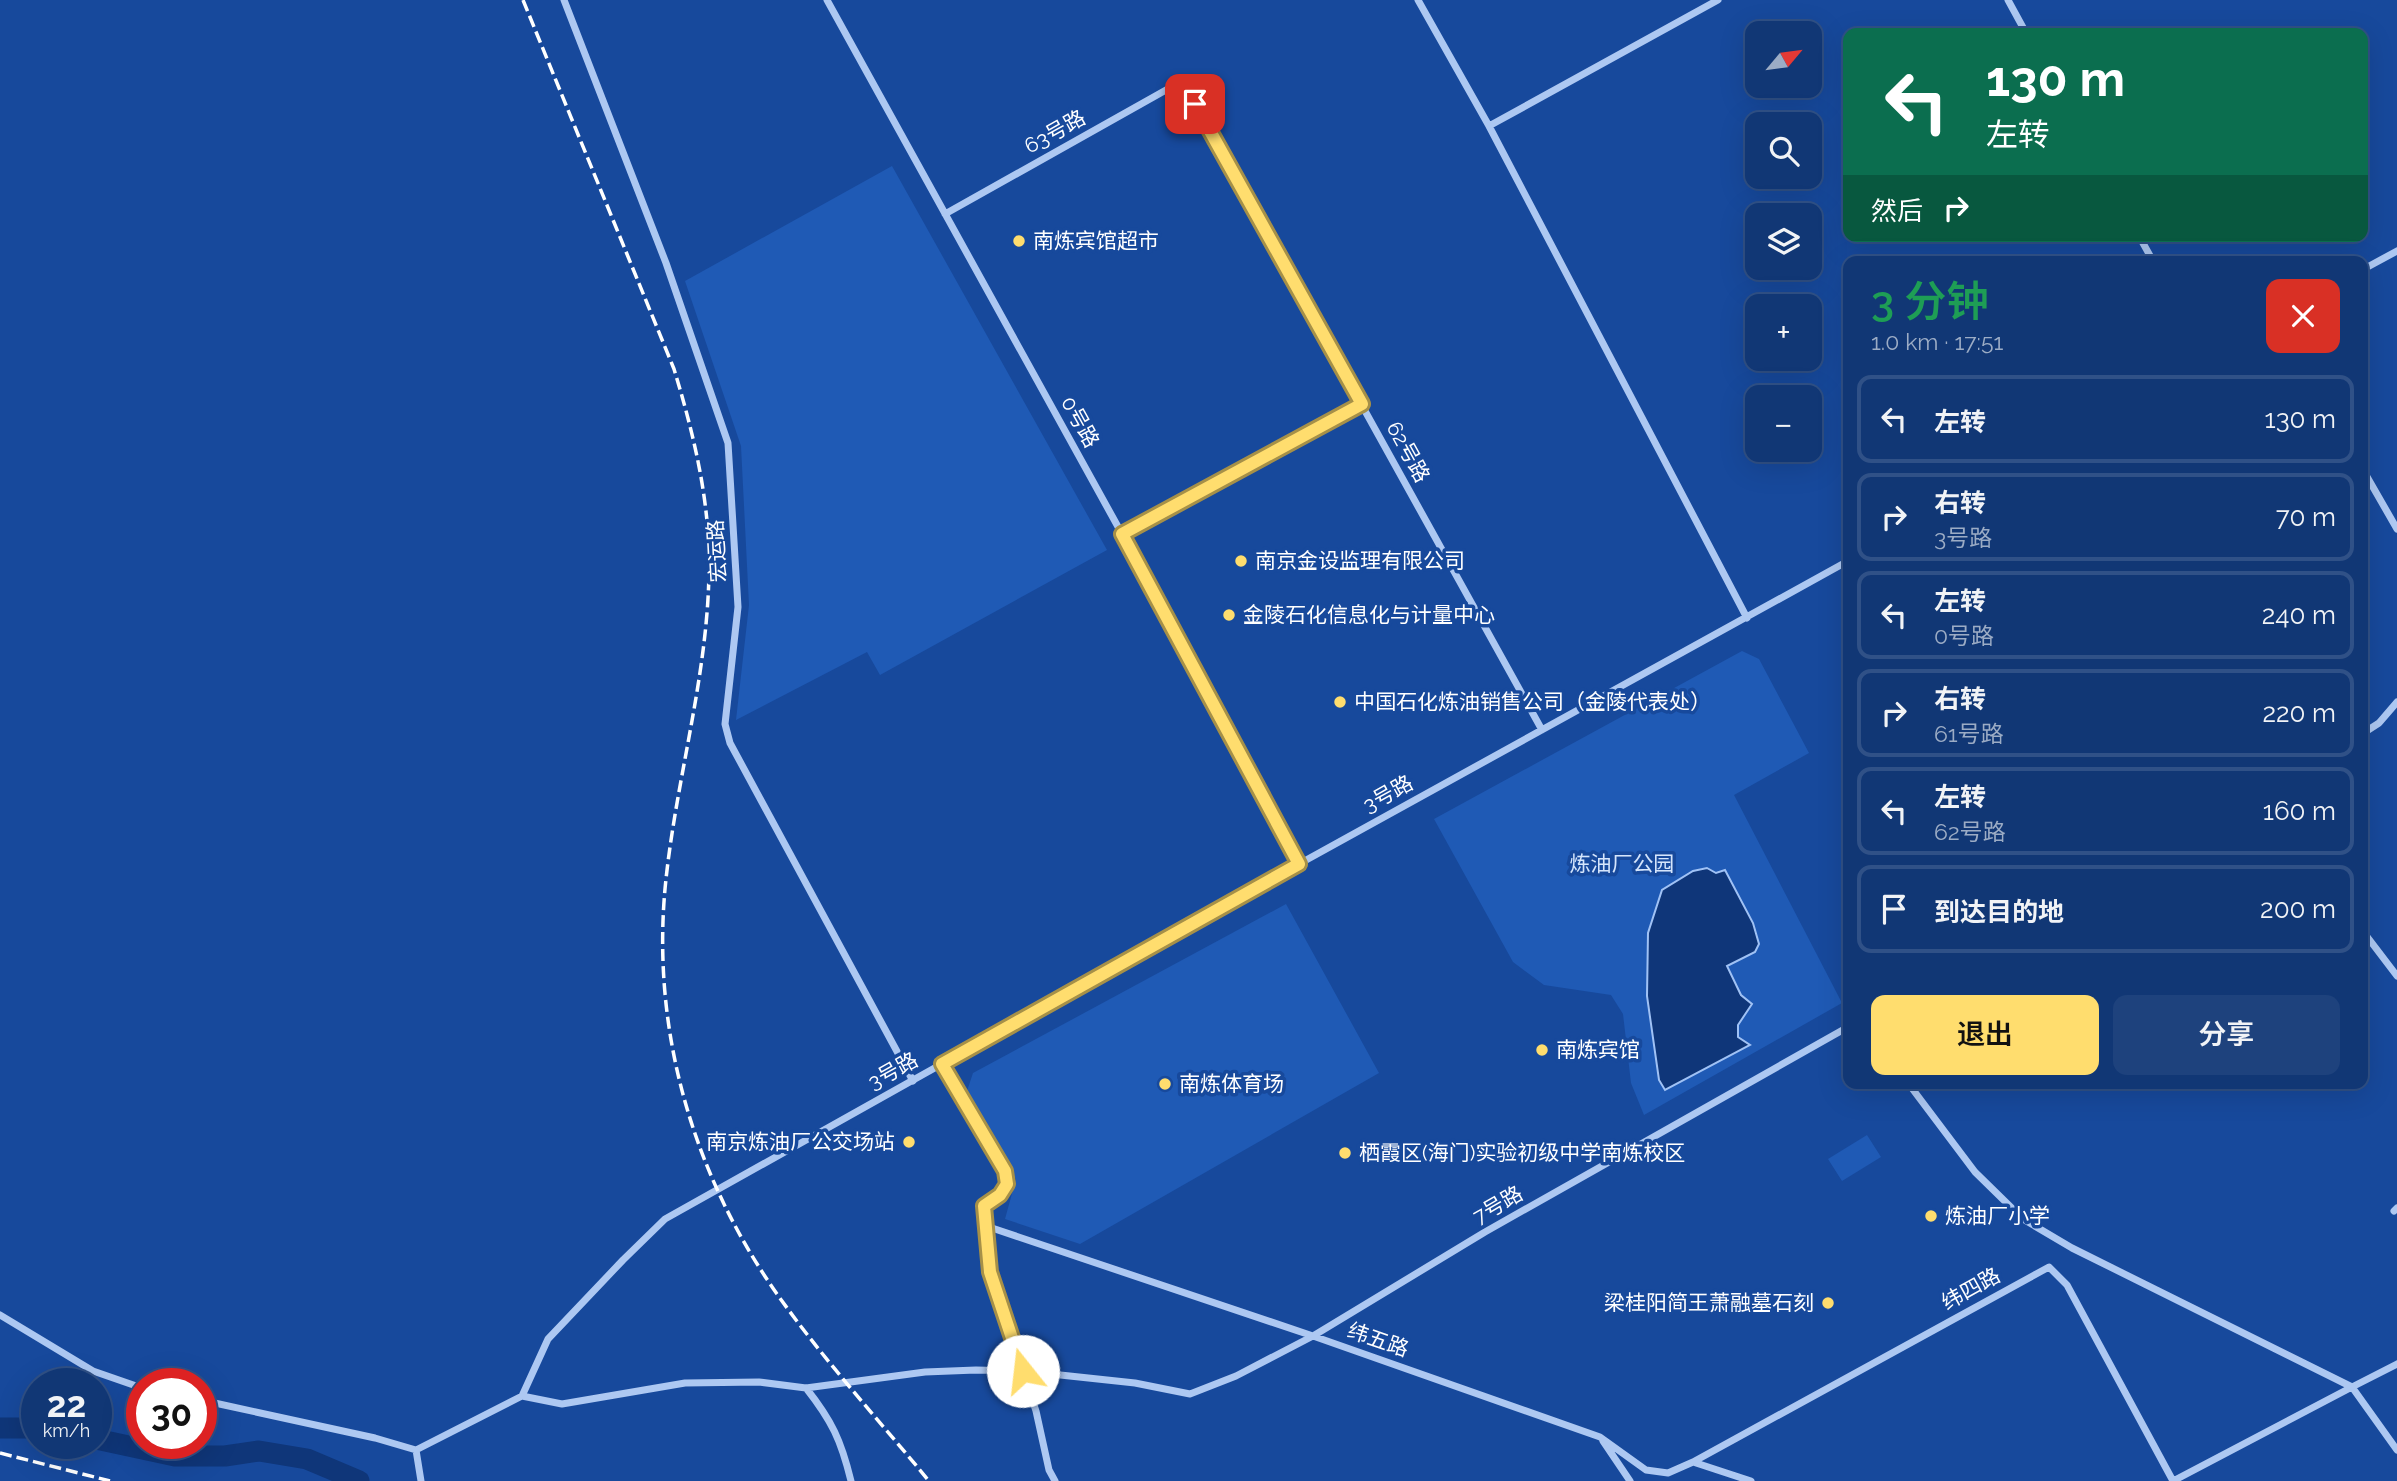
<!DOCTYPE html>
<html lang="zh">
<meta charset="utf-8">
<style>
body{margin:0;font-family:Raleway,"Noto Sans SC",sans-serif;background:#1e427d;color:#f1f3f6;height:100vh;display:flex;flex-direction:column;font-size:26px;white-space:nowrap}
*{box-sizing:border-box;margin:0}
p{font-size:23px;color:#9cacc5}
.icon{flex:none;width:38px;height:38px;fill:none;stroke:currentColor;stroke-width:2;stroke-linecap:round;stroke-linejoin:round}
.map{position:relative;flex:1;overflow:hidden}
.panel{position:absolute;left:1843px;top:256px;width:525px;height:833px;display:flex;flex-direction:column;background:#113775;border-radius:14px;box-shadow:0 7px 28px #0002,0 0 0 2px #305187}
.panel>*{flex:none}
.hud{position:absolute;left:1843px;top:28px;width:525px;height:214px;border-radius:14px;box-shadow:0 7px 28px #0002,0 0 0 2px #305187;background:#0b6e4f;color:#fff;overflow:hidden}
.needle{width:46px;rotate:61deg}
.buttons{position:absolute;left:1745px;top:21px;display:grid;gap:14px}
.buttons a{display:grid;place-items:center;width:77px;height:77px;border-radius:14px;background:#113775;box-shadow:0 7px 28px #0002,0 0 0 2px #305187;font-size:35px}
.speed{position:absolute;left:21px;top:1368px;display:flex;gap:14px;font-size:35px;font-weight:700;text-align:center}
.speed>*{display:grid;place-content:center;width:91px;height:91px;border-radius:50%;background:#113775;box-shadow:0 7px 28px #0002,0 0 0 2px #305187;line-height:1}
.speed small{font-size:18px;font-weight:400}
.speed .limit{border:10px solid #d22;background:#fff;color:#111}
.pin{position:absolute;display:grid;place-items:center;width:60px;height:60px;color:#fff;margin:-30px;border-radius:14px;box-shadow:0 4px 10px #0006}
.me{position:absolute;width:77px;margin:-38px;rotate:344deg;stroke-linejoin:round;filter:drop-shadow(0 0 5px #0008)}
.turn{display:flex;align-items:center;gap:24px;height:147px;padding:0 28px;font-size:32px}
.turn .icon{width:91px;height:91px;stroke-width:2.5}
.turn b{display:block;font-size:49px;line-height:60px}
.then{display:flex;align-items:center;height:66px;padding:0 28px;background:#0003;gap:14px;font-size:26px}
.round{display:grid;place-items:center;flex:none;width:74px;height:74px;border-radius:14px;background:#1e427d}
.head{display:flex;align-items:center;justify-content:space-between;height:119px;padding:0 28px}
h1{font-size:42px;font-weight:600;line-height:52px;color:#1e9e55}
.button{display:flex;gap:14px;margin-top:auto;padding:14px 28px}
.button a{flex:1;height:80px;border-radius:14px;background:#ffdd6e;color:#111;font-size:28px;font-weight:600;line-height:80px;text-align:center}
.button a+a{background:#1e427d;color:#f1f3f6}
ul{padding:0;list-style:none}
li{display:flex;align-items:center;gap:21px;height:88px;margin:0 14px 10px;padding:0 14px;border:4px solid #305187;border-radius:14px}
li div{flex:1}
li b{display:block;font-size:26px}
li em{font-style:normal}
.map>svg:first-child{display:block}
.green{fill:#1f5ab5}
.water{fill:#0f3679;stroke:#a0c2f5;stroke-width:2}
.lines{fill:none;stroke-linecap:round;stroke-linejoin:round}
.river{stroke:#0f3679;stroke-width:21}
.street{stroke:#adc8f2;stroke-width:7}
.rail{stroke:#fff;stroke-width:3.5;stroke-dasharray:12 5;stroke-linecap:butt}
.route-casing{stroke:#a69048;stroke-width:18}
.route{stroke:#ffdd6e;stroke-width:12}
.poi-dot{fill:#ffdd6e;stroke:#17499c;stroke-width:2.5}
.labels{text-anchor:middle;stroke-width:7;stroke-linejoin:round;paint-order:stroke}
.street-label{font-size:21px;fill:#fff;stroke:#17499c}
.poi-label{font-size:21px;fill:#fff;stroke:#17499c;text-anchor:start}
.park-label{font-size:21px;fill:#d5e5fc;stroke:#17499c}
</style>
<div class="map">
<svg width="2397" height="1481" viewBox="0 0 2397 1481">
<rect width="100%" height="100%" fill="#17499c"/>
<path class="green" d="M892 166 1107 550 880 675 867 652 736 720 749 605 741 446 685 281Z
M1742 651 1759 659 1809 753 1734 795 1842 1003 1644 1115 1631 1083 1623 1014 1611 995 1544 985 1513 962 1434 819Z
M1286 904 1379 1073 1080 1244 1005 1219 1016 1179 966 1094 973 1073Z
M1867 1135 1881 1157 1842 1181 1828 1159Z"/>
<path class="water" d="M1707 868 1716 873 1725 870 1753 923 1759 944 1755 952 1727 966 1741 995 1752 1004 1738 1025V1037L1750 1045 1665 1090 1659 1080 1647 996 1648 933 1662 890 1693 871Z"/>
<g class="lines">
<path class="river" d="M0 1428H37
M96 1439 175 1456H225L259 1451 307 1459 359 1481"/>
<path class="street" d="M564 0 666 263 728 443 738 607 725 724 730 743 913 1081
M827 0 1122 534 1299 864
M1418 0 1489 126 1747 618
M2008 0 2026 33
M1489 126 1718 0
M945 214 1182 81 1542 730
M2139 236 2153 261
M2362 270 2397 251
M2362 468 2397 529
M1122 534 1361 404
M2362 734 2379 723 2397 702
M2362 930 2397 976
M942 1064 1005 1171 1007 1184 1000 1195 984 1206 990 1272 1036 1411 1049 1470 1055 1481
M1908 1083 1975 1172 2023 1219 2072 1248 2352 1387 2173 1481
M2394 1211 2397 1208
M986 1226 1313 1336 1600 1437 1646 1470 1668 1473 1693 1462 1751 1481
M0 1315 93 1371 142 1388
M2397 1364 2352 1387 2397 1450
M806 1388C832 1421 841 1440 851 1481
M522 1396 562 1404 685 1383 759 1382 806 1388 925 1372 976 1370 1023 1371 1135 1383 1190 1394 1236 1376 1313 1336 1485 1232 1848 1027
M201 1400 375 1438 416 1450
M1603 1441 1630 1481
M416 1450 522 1396 548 1339 623 1260 665 1219 1299 864 1848 561
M416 1450 421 1481
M1693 1462 2049 1267 2067 1285 2173 1481"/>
<path class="rail" d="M523 0 674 369C694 435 710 501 709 570 708 674 677 776 666 879 650 1027 692 1173 777 1294 823 1359 878 1419 929 1481
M0 1453 110 1481"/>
</g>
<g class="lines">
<defs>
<path id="route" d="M1023 1371 990 1272 984 1206 1000 1195 1007 1184 1005 1171 942 1064 1299 864 1122 534 1362 404 1195 104"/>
</defs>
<use href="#route" class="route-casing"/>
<use href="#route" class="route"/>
</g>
<g class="poi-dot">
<circle cx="1019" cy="241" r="7"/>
<circle cx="1241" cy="561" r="7"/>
<circle cx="1229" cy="615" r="7"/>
<circle cx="1340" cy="702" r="7"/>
<circle cx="1542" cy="1050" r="7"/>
<circle cx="1165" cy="1084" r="7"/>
<circle cx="909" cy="1142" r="7"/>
<circle cx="1345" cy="1153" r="7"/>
<circle cx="1931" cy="1216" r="7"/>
<circle cx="1828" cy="1303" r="7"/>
</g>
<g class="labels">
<g class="street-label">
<text transform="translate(1055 132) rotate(-29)" y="7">63号路</text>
<text transform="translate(1080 422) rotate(61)" y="7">0号路</text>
<text transform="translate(1408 452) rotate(61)" y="7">62号路</text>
<text transform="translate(717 551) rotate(-93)" y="7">宏运路</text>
<text transform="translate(1388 794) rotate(-29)" y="7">3号路</text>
<text transform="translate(893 1071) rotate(-29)" y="7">3号路</text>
<text transform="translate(1498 1205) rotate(-30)" y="7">7号路</text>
<text transform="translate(1971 1289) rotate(-29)" y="7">纬四路</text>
<text transform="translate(1378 1340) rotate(19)" y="7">纬五路</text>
</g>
<g class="poi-label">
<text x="1033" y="248">南炼宾馆超市</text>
<text x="1255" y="568">南京金设监理有限公司</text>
<text x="1243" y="622">金陵石化信息化与计量中心</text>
<text x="1354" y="709">中国石化炼油销售公司（金陵代表处）</text>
<text x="1556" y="1057">南炼宾馆</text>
<text x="1179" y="1091">南炼体育场</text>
<text x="895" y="1149" text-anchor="end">南京炼油厂公交场站</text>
<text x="1359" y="1160">栖霞区(海门)实验初级中学南炼校区</text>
<text x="1945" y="1223">炼油厂小学</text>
<text x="1814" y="1310" text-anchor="end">梁桂阳简王萧融墓石刻</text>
</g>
<g class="park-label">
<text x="1622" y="871">炼油厂公园</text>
</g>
</g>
</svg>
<div class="buttons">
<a><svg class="needle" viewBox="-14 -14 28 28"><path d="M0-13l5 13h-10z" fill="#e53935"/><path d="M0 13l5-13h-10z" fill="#9cacc5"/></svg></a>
<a><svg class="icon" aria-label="search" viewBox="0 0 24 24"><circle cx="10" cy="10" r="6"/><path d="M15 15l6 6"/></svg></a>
<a><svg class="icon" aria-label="layers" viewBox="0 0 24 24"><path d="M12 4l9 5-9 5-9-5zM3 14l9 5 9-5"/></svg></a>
<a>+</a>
<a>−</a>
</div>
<div class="speed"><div>22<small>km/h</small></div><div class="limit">30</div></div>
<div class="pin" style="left:1195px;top:104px;background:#d93025"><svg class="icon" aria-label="arrive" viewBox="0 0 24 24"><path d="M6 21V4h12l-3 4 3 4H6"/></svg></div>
<svg class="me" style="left:1023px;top:1371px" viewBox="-20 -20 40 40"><circle r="19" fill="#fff"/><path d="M0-13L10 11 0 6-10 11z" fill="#ffdd6e"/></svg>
<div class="hud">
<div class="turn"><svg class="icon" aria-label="left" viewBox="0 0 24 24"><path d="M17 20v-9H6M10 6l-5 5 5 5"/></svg><div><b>130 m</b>左转</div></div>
<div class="then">然后<svg class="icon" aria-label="right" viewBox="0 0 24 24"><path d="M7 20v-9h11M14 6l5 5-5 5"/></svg></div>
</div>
<section class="panel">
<div class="head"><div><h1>3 分钟</h1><p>1.0 km · 17:51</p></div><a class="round" style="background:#d93025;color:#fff"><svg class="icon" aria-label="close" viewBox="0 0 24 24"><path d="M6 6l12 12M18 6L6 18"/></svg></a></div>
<ul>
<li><svg class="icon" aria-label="left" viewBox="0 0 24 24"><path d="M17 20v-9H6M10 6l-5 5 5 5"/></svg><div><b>左转</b></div><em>130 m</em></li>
<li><svg class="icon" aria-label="right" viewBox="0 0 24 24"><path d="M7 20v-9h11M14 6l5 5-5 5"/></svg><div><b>右转</b><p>3号路</p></div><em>70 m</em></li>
<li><svg class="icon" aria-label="left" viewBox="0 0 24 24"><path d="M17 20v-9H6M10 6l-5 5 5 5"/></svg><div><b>左转</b><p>0号路</p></div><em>240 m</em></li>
<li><svg class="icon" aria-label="right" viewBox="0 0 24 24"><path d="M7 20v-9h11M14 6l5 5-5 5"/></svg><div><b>右转</b><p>61号路</p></div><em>220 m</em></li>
<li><svg class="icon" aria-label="left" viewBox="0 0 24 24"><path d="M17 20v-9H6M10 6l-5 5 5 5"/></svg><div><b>左转</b><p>62号路</p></div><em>160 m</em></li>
<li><svg class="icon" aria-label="arrive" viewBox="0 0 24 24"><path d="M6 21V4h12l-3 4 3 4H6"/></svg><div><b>到达目的地</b></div><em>200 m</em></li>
</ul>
<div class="button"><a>退出</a><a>分享</a></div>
</section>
</div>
